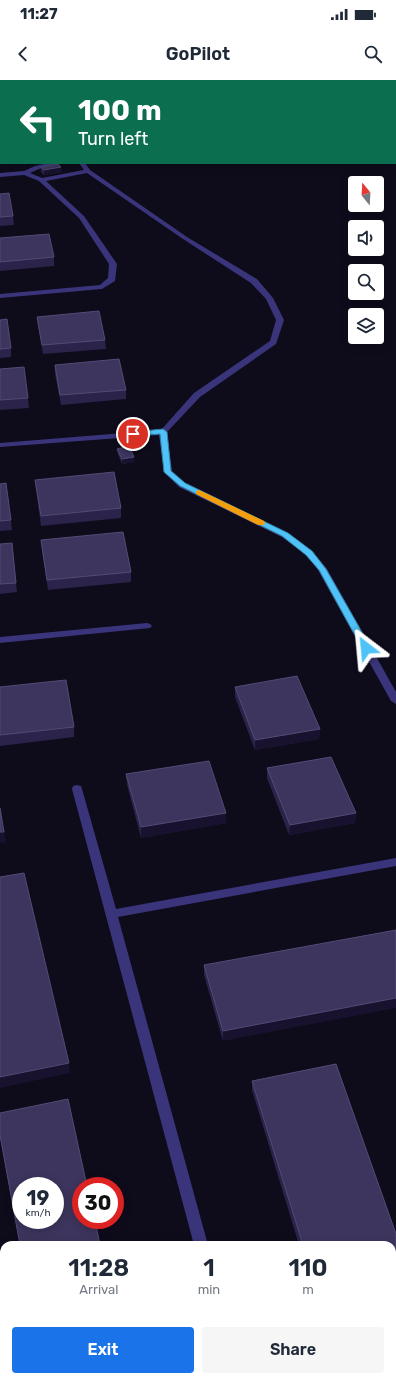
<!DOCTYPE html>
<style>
body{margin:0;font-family:Rubik,sans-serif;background:#f6f6f7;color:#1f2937;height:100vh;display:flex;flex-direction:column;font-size:15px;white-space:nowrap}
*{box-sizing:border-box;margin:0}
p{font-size:13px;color:#747a83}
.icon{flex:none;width:22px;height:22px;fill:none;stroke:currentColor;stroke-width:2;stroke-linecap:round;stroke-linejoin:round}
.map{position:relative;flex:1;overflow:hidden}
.sheet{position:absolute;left:0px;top:1161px;width:396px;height:140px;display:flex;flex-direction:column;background:#fff;border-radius:12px 12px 0 0;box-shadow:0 2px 10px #0003}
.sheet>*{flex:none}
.top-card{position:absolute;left:0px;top:0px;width:396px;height:84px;box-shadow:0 2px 10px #0003;background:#0b6e4f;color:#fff;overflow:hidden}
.needle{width:26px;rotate:342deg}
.tools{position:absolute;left:348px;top:96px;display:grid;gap:8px}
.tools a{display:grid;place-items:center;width:36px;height:36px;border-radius:4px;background:#fff;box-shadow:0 2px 10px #0003;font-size:20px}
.speed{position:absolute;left:12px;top:1097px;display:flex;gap:8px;font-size:20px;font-weight:700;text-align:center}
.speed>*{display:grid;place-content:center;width:52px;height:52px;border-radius:50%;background:#fff;box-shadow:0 2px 10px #0003;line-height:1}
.speed small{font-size:10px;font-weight:400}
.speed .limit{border:6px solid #d22;background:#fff;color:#111}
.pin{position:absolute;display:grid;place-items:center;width:34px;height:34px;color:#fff;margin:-17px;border:2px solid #fff;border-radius:50%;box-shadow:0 1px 4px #0007}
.me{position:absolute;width:44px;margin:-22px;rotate:331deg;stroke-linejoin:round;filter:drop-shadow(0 0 3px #0008)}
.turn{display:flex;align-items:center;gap:14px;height:84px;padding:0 12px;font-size:18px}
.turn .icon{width:52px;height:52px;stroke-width:2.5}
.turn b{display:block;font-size:28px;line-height:34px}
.eta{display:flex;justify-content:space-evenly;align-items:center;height:68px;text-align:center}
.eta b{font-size:24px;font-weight:600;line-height:28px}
.button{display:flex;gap:8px;margin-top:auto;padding:8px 12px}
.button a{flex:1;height:46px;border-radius:4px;background:#1a73e8;color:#fff;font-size:16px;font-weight:600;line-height:46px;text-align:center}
.button a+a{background:#f6f6f7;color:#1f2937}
.status{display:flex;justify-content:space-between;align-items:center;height:28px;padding:0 20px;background:#fff;direction:ltr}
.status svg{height:11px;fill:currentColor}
header{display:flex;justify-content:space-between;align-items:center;height:52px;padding:0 12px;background:#fff;font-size:18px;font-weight:600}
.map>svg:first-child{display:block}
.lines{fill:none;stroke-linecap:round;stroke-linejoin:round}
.minor{fill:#3a357b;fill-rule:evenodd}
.wall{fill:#2b234a}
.shaded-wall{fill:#18122f}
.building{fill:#3d355d;stroke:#534b76;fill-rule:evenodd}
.route{fill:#4fc3f7;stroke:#337fa1}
.slow{fill:#f59e0b}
</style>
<div class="status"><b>11:27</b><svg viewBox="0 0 49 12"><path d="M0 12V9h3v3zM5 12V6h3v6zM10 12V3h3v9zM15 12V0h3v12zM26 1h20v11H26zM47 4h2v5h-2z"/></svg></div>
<header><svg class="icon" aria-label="back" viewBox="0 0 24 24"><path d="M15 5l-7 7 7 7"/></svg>GoPilot<svg class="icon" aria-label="search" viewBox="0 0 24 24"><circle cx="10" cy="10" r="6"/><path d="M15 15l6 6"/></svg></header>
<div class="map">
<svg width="396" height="1301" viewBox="0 0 396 1301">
<rect width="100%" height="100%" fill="#0e0b1b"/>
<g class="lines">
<path class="minor" d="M0 21H1V25H0Z
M48 83H62L39 89 30 93 42 98 84 90 79 83H85L90 90 187 157 257 199 273 218 284 240 276 264 200 317 167 352 172 391 185 403 288 453 312 471 327 489 396 612V624L391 621 318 490 306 475 282 457 179 407 164 392 159 355 0 367V363L161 350 194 313 270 261 276 240 266 219 251 203 183 159 87 93 46 101 84 136 117 184 115 201 102 209 0 218V214L100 205 108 198 109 184 79 138 39 101 24 95 0 97V93L24 91 35 86Z
M147 543 150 544 152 546 150 548 0 563V557Z
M77 705 81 706 82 709 116 829 396 778V786L118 837 208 1165H194L72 709 73 706Z
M4 1280V1294L0 1295V1281Z
M228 1297H242L243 1301H229Z"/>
</g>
<path class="wall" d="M158 0H243L246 1H160Z
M0 45 1 50V74H0Z
M41 87 62 92 44 95 41 92Z
M0 114 13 136 14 145 0 146Z
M0 158 54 177V186L0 191Z
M37 237 105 260 106 269 43 274 38 246Z
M0 240 11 268V277L0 278Z
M55 285 126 310V319L61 325 55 294Z
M0 289 28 318 29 328 0 330Z
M117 369 135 382 122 384 118 374Z
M35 400 121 428V438L41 446 36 409Z
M0 404 11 440 12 450 0 451Z
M41 460 131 492V502L48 510 42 470Z
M0 464 16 503 17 512 0 514Z
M0 607 74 647V657L0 666Z
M235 607 320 649 319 659 255 670 235 617Z
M267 688 356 733 355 743 289 755 267 698Z
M126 694 226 733V743L141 758 127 705Z
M396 850 223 961 204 895V885Z
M336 984 396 1154V1301H341L339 1297H392V1165H299L252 1010V1001Z
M0 1033 100 1165H20L0 1057Z"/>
<path class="shaded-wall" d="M61 87 62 92 44 95V90Z
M134 377 135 382 122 384V379Z
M320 649 319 659 255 670V660Z
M226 733V743L141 758V747Z
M356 733 355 743 289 755 290 745Z
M0 752H4L6 762 0 763Z
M396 918V928L223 961V951Z
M69 983 70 993 0 1008V997Z"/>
<path class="building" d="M39 0H109L111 1H42Z
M178 0H243L246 1H180Z
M0 45 1 50V65H0Z
M58 84 61 87 44 90 41 87Z
M9 113 13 136 0 137V114Z
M49 154 54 177 0 182V158Z
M99 231 105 260 42 265 37 237Z
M7 239 11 268 0 269V240Z
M119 279 126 310 60 315 55 285Z
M24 287 28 318 0 320V289Z
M129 366 134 377 122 379 117 369Z
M114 392 121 428 41 436 35 400Z
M6 403 11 440 0 441V404Z
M123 452 131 492 47 500 41 460Z
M12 463 16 503 0 504V464Z
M297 596 320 649 255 660 235 607Z
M66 600 74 647 0 655V607Z
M331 677 356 733 290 745 267 688Z
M209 681 226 733 141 747 126 694Z
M0 728 4 752H0Z
M24 793 69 983 0 997V797Z
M396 850V918L223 951 204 885Z
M336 984 396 1154V1301H344L343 1297H392V1165H303L252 1001Z
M68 1019 87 1106H81V1140H95L100 1165H20L0 1055V1033ZM21 1106H55V1140H21Z"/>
<path class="route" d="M163 349 167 352 171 391 185 403 288 453 312 471 326 489 371 568 369 570H363L319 490 306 475 282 456 180 406 164 392 160 354 133 356 129 354 133 352Z"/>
<path class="slow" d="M199 410 264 441 265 443 264 445H258L196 414V411Z"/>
</svg>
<div class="tools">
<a><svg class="needle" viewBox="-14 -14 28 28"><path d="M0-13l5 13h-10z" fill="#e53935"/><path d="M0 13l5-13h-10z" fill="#747a83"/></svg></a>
<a><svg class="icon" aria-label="sound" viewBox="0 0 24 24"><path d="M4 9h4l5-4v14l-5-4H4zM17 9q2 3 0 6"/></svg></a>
<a><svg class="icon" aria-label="search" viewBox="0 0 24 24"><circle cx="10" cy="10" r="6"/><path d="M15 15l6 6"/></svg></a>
<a><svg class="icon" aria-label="layers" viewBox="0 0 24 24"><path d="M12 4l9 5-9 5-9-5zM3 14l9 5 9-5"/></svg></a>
</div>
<div class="speed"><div>19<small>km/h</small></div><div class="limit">30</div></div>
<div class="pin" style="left:133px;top:354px;background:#d93025"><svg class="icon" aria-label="arrive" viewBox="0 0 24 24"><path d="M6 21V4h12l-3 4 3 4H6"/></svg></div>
<svg class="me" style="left:366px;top:568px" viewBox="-20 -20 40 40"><path d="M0-17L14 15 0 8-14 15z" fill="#4fc3f7" stroke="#fff" stroke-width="4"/></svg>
<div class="top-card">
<div class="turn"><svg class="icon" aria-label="left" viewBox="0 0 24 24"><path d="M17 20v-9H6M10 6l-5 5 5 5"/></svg><div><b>100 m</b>Turn left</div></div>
</div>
<section class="sheet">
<div class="eta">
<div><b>11:28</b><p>Arrival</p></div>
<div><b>1</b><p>min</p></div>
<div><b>110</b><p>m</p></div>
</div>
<div class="button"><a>Exit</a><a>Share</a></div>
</section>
</div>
